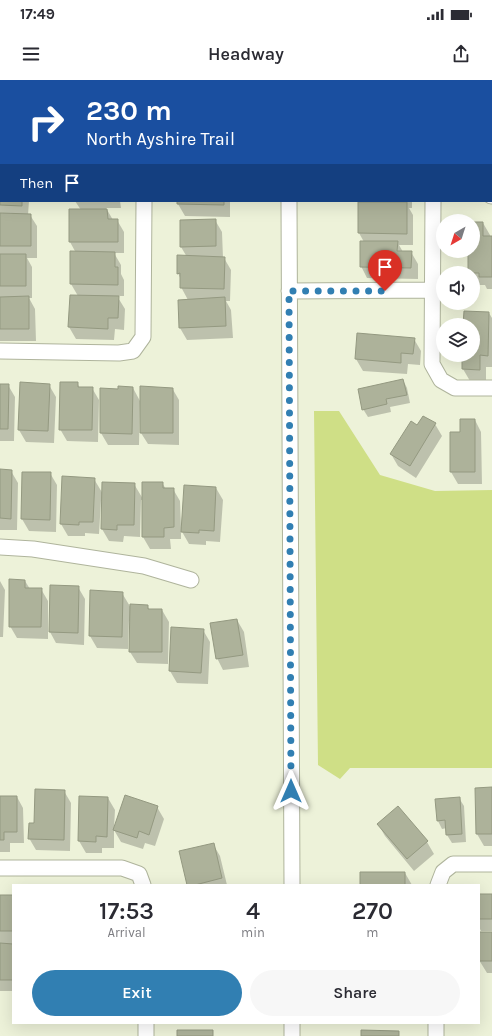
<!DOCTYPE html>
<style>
body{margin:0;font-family:Karla,sans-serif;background:#f7f7f7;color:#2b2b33;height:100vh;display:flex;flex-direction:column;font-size:15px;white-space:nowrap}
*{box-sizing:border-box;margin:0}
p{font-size:13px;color:#7c7c81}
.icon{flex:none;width:22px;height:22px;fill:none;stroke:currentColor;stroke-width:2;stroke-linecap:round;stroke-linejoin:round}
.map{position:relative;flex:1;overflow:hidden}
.details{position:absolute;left:12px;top:804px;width:468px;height:140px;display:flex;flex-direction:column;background:#fff;border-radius:0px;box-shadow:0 4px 16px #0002}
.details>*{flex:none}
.guide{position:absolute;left:0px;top:0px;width:492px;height:122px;box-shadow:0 4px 16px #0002;background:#1a4fa0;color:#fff;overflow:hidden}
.needle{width:26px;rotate:219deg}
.tools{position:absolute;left:436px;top:134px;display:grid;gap:8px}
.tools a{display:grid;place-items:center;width:44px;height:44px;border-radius:50%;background:#fff;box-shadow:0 4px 16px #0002;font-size:20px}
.pin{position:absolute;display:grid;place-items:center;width:34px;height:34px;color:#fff;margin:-41px -17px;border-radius:50% 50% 50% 0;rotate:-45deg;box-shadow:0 0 4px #0007}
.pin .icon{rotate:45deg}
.me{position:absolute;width:44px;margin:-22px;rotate:0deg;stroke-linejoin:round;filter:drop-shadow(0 0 3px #0008)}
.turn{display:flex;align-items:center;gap:14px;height:84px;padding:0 20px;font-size:18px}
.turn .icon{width:52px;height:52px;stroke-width:2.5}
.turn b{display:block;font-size:28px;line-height:34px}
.then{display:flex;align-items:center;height:38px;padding:0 20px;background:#0003;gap:8px;font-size:15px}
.eta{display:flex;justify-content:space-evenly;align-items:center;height:68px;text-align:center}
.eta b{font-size:24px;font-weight:600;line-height:28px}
.primary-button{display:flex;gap:8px;margin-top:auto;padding:8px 20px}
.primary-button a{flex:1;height:46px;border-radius:24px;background:#317fb2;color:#fff;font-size:16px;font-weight:600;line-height:46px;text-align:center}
.primary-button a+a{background:#f7f7f7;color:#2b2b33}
.status{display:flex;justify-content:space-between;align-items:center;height:28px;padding:0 20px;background:#fff;direction:ltr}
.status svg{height:11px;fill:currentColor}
header{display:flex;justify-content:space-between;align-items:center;height:52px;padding:0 20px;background:#fff;font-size:18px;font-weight:600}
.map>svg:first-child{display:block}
.green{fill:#cfdf86}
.shadow{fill:#0003}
.building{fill:#adb29a;stroke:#949981}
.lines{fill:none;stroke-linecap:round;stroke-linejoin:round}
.minor-casing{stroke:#afb49c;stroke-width:17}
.minor{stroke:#fff;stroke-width:15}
.route{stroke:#317fb2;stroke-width:7;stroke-dasharray:0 12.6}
</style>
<div class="status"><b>17:49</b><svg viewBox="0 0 49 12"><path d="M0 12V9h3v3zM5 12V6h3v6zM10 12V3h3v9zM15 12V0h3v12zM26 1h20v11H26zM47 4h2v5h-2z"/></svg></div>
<header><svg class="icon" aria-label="menu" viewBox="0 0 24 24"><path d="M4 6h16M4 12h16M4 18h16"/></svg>Headway<svg class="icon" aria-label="share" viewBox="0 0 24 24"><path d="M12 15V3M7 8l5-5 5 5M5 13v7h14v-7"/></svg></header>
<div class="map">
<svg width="492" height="956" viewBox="0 0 492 956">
<rect width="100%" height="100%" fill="#edf2d9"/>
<path class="green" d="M314 331H339L380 395 435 411 492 410V688H350L340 699 318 685Z"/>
<path class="shadow" d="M0 0H28L1 1V96Z
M74 0H115V1H75Z
M357 0H419L420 1H357Z
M467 0H492V16L491 1Z
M491 48 492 49V93H491Z
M0 99 1 121H29L28 135H30L37 146V178H27L32 187V218H29L35 229 36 261H0Z
M75 121H120L121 128H106L113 140H117L124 152V173H114L121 185V194L124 200V216H117L125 229 124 250 115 249 114 260 76 259 69 247 78 216 71 204 76 173 70 162 81 130Z
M178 121H230V137L185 136 178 124Z
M366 121H412V128H409L413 135V165H399L403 172H411L418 184V199L367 198 361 186 364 162 359 153V123H368Z
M215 140 222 152 223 178H224L231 190 230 221H226L231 230 233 258 187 260 180 248 188 220 181 207V200L178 193 187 177 181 167Z
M473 143H483L490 155V157H492V209H487L485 205H475L473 201V193H469V171H473Z
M489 233 492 238V287H486V301H470L463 289V275H473V245H464Z
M414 259 421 271 420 285 408 284 407 294 363 291 356 279Z
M403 300 407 308 410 323 390 327 391 332 368 337 363 329Z
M77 303 80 308H92L99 320 98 362 67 361 60 349Z
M0 305H8L15 317 14 361H0Z
M49 305 56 317 54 363 26 362 19 350Z
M141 307 172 308 179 320V365L148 364 141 353Z
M133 308 140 321 139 365H108L101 353Z
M475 340 481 352 482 404H458L451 392V353H461Z
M435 344 442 356 416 398 398 386 391 374 418 346Z
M0 390 11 391 18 403 17 450H0Z
M22 393H50L57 405 56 452 29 451 22 439Z
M94 399 103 414 134 404 143 419 162 403 166 409H173L180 421 181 447H182L216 408 223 420 220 462 206 461V465L189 464 181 450V459H170L171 469H150L143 457V420H141L140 457 124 456 123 462 109 461 102 449V421H101L99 454 85 453V456H68L61 444Z
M0 501 5 510 3 557H0Z
M25 501 30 509H41L48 521V559L17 558 10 546Z
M78 507 85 519 84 565 56 563 50 552Z
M91 512 122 513 131 528 147 526 150 530H162L169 542 168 584 137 583 130 572 131 541H129L128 569 97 568 90 556Z
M237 540 244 552 249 587 223 590 217 578Z
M203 550 210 562 208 604 177 603 170 591Z
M492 708V766H484L477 754 476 709Z
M64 711 71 723 70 771 36 770 29 758 35 744Z
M0 717H17L23 728 24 763H10V772H0Z
M108 718 115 730 114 748 157 727 164 739 155 766 145 763 143 769 121 762 114 750V768H102V773H86L79 761Z
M459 718 464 726 466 762 452 763 447 755V748L442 749 438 741Z
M398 727 427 762 434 774 414 791 385 756 378 744Z
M213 764 220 776 227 805H188Z
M405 793 412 805H361Z
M479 815H492V851H481L479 847Z
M0 816H13V863H12V865H13V911H0Z
M479 853H492V893H487L479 880Z"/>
<path class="building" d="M0 0H22V1H1L0 4Z
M176 0H224V1H176Z
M356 0H413L356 1Z
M473 0H492V7L491 1H472Z
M0 12H1V45H0Z
M0 52H1V85H0Z
M0 98 1 121H22V126L0 125Z
M177 121H224V125L177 124Z
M358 122H407V154L358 153Z
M69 129H107L108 139H118V162H69Z
M0 133 31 134V166H0Z
M216 139V166L180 167V140Z
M473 142H483V156H492V197H479V193H468V171H473Z
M360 161H398L397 171H412L411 188 360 187Z
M70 171 115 172V187H118V205L70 204Z
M0 174H26V206H0Z
M177 175 225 177 224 209 180 208V193L177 194Z
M70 215 119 216 118 238H108V249L68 247Z
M29 216V249H0V217Z
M225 217 226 246 179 248 178 220Z
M464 231 489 232 488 276 480 275V290L462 289V275H473V245H463Z
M357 253 415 258 413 274 401 273V283L355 279Z
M403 299 407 315 386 319 387 324 362 330 358 309Z
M20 302 50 304 48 351 18 350Z
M60 302H78V307H93L92 350H59Z
M0 304H9L8 349H0Z
M118 306 133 307 132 354 100 353V308L118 309Z
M140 306 173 308V353H140Z
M423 336 436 343 410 386 390 374 411 341 417 345Z
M460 339H475V392H450V352H460Z
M0 389 12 390 11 439 0 438Z
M22 392H51L50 440 21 439Z
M62 396 95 398 93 442H79V445L60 444Z
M102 402 135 403 134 445H117V450L101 449Z
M142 402H163V408H174V447L164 448V457H142Z
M184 405 216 407 214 451 199 450V453L181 452Z
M9 499 25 500V508H42L41 547H9Z
M50 505 79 506 78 553 49 552Z
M90 510 123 512 122 557 89 556Z
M130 524 148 525V529H162V572H129Z
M237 539 243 575 216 579 210 543Z
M171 547 204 549 201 593 169 591Z
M492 707V754H476L475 708Z
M35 709 65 710 64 760 28 759 29 743H34Z
M125 715 158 726 149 755 139 751 137 758 113 750Z
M0 716H17V752H4V760H0Z
M79 716 108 717 107 757 96 756V762L78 761Z
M460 717 462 754 446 755 445 740 437 741 435 719Z
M398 726 428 761 407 779 377 744Z
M214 763 222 798 195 805H187L179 771Z
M360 792H405V805H360Z
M479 814H492V839H479Z
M0 815H13V851H0Z
M479 852H492V881H479Z
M0 863 13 864V900H0Z
M177 950H213V956H177Z
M361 950 399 951V956H361Z"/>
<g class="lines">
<defs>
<path id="minor" d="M144 0V1
M289 0V1
M433 1V0
M491 116H492
M289 121 292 805
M433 121 432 284 441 300 455 308H492
M289 211 432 210
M0 271 119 273 133 271 143 257 144 121
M0 467 33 469 144 486 191 500
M0 788H122L139 794 143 805
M438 805 443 792 453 784H492
M292 943V956
M436 943V956
M146 956V943"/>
</defs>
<use href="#minor" class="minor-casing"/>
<use href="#minor" class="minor"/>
</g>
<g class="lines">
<path class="route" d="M291 711 289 211H385"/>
</g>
</svg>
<div class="tools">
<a><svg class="needle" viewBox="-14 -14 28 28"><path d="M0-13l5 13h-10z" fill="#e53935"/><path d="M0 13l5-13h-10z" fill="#7c7c81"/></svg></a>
<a><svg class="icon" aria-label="sound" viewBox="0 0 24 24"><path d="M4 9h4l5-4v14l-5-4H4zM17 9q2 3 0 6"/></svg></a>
<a><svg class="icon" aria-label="layers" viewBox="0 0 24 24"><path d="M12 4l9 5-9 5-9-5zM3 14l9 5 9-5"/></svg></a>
</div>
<div class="pin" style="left:385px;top:211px;background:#d93025"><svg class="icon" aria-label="arrive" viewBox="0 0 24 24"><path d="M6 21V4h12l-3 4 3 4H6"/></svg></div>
<svg class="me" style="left:291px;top:711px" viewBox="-20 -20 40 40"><path d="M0-17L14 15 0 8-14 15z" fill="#317fb2" stroke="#fff" stroke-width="4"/></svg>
<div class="guide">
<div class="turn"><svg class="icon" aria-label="right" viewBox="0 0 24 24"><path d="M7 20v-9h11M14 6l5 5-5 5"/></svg><div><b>230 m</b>North Ayshire Trail</div></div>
<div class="then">Then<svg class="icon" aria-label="arrive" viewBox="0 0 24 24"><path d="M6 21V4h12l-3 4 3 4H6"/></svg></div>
</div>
<section class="details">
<div class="eta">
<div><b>17:53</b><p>Arrival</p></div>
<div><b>4</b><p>min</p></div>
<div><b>270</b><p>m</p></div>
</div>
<div class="primary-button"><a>Exit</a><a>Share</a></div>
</section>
</div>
